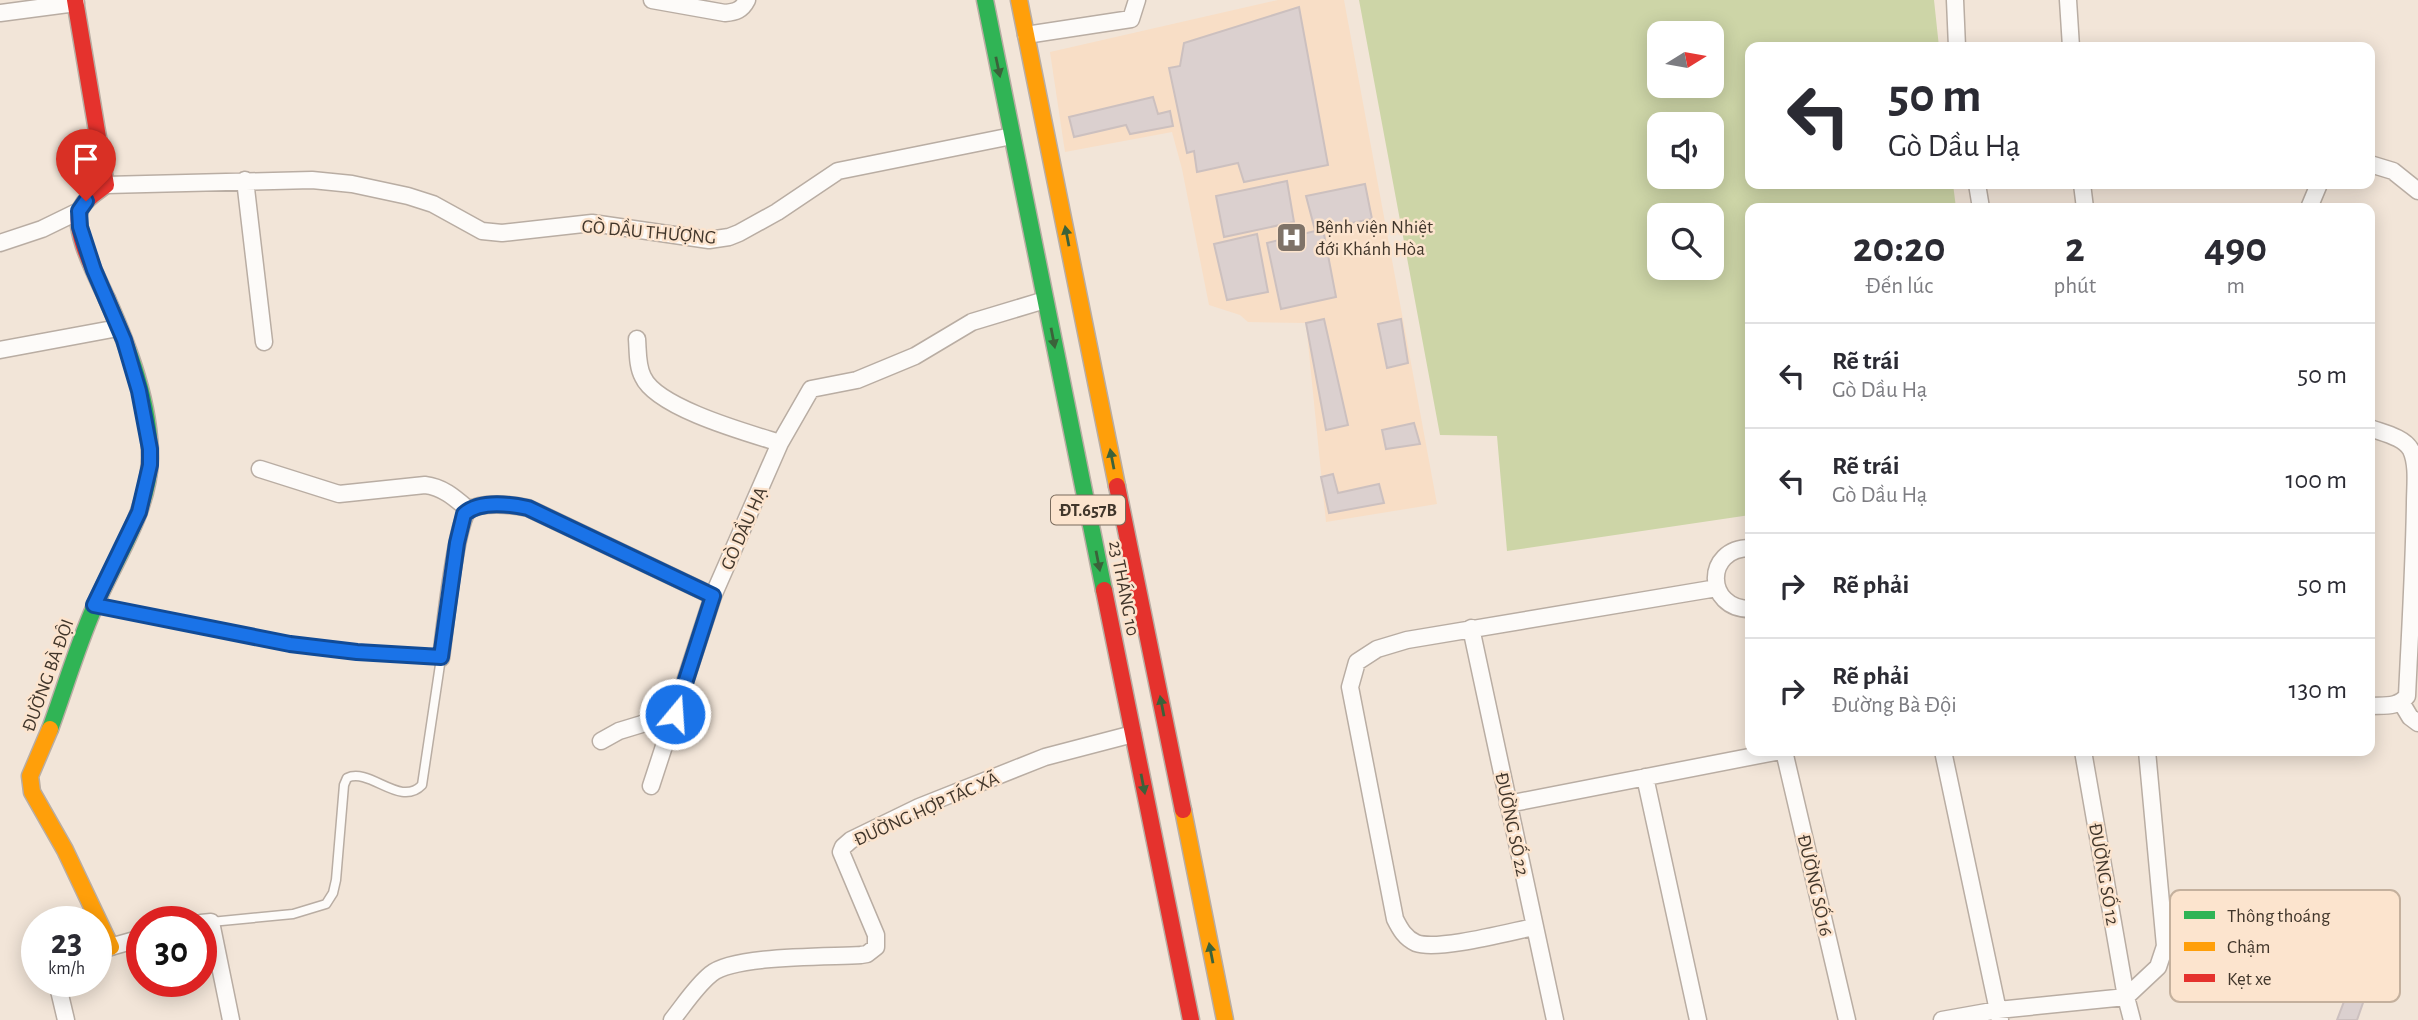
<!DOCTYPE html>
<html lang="vi">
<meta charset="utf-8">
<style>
body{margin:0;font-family:"Alegreya Sans",sans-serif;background:#f2f2f3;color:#2b2b33;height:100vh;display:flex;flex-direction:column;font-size:26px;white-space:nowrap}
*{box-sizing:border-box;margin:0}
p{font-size:23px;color:#7c7c81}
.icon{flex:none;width:38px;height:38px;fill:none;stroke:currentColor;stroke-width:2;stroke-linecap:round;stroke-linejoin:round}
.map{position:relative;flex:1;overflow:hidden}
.drawer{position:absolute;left:1745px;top:203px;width:630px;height:553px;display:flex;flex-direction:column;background:#fff;border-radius:14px;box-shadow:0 4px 18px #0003}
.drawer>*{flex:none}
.hud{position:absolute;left:1745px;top:42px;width:630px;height:147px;border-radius:14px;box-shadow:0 4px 18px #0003;background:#fff;color:#2b2b33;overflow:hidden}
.needle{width:46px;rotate:79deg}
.buttons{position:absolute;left:1647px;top:21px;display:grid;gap:14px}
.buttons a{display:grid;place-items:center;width:77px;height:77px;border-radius:14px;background:#fff;box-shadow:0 4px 18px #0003;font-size:35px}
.speed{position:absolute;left:21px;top:906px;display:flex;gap:14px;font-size:35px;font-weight:700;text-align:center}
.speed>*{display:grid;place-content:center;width:91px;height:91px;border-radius:50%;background:#fff;box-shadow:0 4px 18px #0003;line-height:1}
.speed small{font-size:18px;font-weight:400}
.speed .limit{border:10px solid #d22;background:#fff;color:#111}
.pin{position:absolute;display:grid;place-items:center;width:60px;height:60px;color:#fff;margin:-72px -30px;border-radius:50% 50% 50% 0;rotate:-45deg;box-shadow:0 0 7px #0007}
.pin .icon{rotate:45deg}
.me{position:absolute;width:77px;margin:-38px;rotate:18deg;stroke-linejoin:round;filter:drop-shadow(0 0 5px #0008)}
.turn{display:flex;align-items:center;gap:24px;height:147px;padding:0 28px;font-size:32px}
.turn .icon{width:91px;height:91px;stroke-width:2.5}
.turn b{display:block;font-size:49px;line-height:60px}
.eta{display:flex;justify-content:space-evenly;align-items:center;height:119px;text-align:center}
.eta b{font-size:42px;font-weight:700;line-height:49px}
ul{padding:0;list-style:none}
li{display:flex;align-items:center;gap:21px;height:105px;padding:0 28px;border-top:2px solid #e1e1e2}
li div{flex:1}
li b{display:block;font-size:26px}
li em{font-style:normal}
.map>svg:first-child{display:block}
.built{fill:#f8dec6}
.green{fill:#cdd5a7;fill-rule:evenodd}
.building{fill:#dbd0cf;stroke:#ccc0bf;stroke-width:2}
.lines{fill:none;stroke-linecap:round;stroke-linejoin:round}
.lane-casing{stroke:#b9ada3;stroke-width:11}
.street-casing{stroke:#b9ada3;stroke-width:19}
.fast-casing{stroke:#b9ada3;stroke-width:19}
.slow-casing{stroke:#b9ada3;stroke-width:19}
.jam-casing{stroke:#b9ada3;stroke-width:19}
.lane{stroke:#fdfbf9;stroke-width:8}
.street{stroke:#fdfbf9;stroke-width:16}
.fast{stroke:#30b455;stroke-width:16}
.slow{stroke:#ff9f0a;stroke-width:16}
.jam{stroke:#e5322d;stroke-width:16}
.oneway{fill:#3b623a}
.route-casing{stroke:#114b97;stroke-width:18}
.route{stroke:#1a73e8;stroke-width:12}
.labels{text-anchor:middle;stroke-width:5;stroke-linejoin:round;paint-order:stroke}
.shield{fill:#fce4ce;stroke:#796a5c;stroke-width:2}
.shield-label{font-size:18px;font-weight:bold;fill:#41362b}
.poi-label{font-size:19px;fill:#41362b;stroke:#fce4ce;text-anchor:start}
.street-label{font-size:19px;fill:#41362b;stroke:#fce4ce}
.key{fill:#fce4ce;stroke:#c4b09d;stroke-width:2}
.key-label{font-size:19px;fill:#41362b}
</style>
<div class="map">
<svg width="2418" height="1020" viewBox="0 0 2418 1020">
<rect width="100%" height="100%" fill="#f2e5d8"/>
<path class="built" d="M1278 0H1344L1437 504 1326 522 1306 323 1248 322 1240 315 1209 305 1182 169 1172 132 1065 152 1050 52Z"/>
<path class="green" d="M1359 0H1934L1939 47H1750V184H1953L1956 208H1750V515L1507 551 1497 436 1440 435ZM1659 33H1712V86H1659ZM1659 124H1712V177H1659ZM1659 215H1712V268H1659Z"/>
<path class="building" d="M1299 7 1328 165 1244 182 1238 163 1197 172 1194 151 1187 153 1169 68 1180 66 1184 43Z
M1153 97 1158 114 1170 111 1173 126 1130 134 1126 125 1074 137 1069 117Z
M1287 181 1294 222 1224 237 1216 196Z
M1365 184 1372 219 1315 230 1306 196Z
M1323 229 1336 297 1281 309 1267 243Z
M1257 234 1268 292 1227 300 1214 244Z
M1324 319 1348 425 1326 430 1306 323Z
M1401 319 1408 363 1387 368 1378 324Z
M1414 423 1420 444 1386 449 1382 430Z
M1333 474 1338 493 1379 484 1384 503 1329 513 1321 477Z
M2348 991 2365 997 2357 1020H2337Z"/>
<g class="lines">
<defs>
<path id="lane" d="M95 605 290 644 441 658 422 785C400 808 370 767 347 778L344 785 336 880 333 893 326 904 293 914 211 922"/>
<path id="street" d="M652 0 725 13C736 12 742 10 747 0
M1955 0 1957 47
M2068 0 2071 47
M0 13 76 3
M1026 35 1131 19 1137 0
M2370 164 2393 171 2418 191
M245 180 264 342
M1977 184 1981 208
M2082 184 2085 208
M106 185 312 180 352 184 408 196 433 204 482 231 502 233 592 223 709 240 729 237 739 233 777 212 838 171 1012 136
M2309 208 2319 184
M0 243 42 229 79 211
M637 339C638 351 637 366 643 377 657 408 748 433 780 443
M0 350 118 328
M2370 428C2383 433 2404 437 2411 450 2418 465 2415 487 2415 503 2414 567 2410 632 2407 696 2398 708 2383 705 2370 706
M260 469 339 494 425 485C443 487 455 498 469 510
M1750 548C1704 548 1705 609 1750 609
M1471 628 1555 1020
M441 658C444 636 456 518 469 510 483 501 513 505 528 508L713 596 780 443 811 389 857 380 915 356 972 322 1045 300
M2401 702 2410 717 2418 723
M601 741 619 731 675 714
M1784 751 1847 1020
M1943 751 2000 1020
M2083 751 2126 997 2132 1020
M1645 777 1698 1020
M651 786 713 596
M1508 804 1780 751
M201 923 211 922 231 1020
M1534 927C1509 932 1438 951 1416 943 1405 938 1400 929 1395 919L1350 687 1357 662 1377 649 1407 640 1717 588
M96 951 142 938
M57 982 66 1020
M2126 997 2158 967 2165 946 2147 751
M672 1020C684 1005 696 986 711 974 733 955 828 957 861 955L867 954 876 947V935L841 852 843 847 851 840 919 807 1045 757 1133 734
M1942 1020 1998 1010 2126 997"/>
<path id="fast" d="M985 0 1104 590
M50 729C65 688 77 647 94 608 114 560 149 512 150 458 150 403 129 348 107 299"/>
<path id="slow" d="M1019 0 1117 486
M50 729 30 776 32 792 65 850 111 947
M1183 810 1225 1020"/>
<path id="jam" d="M75 0 106 185C97 192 86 198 81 208 70 227 98 279 107 299
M1117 486 1183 810
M1104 590 1191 1020"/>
</defs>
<use href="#lane" class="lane-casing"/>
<use href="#street" class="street-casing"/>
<use href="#fast" class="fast-casing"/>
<use href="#slow" class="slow-casing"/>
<use href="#jam" class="jam-casing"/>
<use href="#lane" class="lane"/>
<use href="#street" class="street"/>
<use href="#fast" class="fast"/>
<use href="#slow" class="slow"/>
<use href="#jam" class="jam"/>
</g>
<defs><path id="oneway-solid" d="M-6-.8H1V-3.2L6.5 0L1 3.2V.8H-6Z" transform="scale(1.75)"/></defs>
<g class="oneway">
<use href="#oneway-solid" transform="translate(998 67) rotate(78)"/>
<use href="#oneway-solid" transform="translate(1067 236) rotate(-101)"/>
<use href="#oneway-solid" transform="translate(1053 338) rotate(79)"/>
<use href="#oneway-solid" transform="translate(1112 459) rotate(-101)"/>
<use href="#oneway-solid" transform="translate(1098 561) rotate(79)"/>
<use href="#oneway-solid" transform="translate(1162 706) rotate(-101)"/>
<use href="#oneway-solid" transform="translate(1143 784) rotate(79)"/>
<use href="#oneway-solid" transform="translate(1211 953) rotate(-101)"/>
</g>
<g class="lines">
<defs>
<path id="route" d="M86 201 79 211 80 227 94 270 124 340 139 391 150 449V465L139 512 94 605 290 644 357 652 441 657 457 543 464 514C480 500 509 504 528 508L713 596 675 714"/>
</defs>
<use href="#route" class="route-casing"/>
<use href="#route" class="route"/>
</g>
<defs>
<symbol id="hospital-square" viewBox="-11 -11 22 22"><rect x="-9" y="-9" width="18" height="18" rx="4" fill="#7f7368" stroke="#fce4ce"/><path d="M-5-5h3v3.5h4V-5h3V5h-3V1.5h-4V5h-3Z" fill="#fff"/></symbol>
</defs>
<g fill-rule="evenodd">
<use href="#hospital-square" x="1274" y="220" width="35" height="35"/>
</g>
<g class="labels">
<rect class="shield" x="1051" y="495.5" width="74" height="29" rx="5"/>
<g class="shield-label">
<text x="1088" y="516">ĐT.657B</text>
</g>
<g class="poi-label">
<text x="1315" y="233">Bệnh viện Nhiệt<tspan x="1315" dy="22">đới Khánh Hòa</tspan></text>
</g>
<g class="street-label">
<text transform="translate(649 231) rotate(5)" y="7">GÒ DẦU THƯỢNG</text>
<text transform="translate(743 528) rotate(-66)" y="7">GÒ DẦU HẠ</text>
<text transform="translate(1125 588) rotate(79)" y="7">23 THÁNG 10</text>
<text transform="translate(47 675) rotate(-70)" y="7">ĐƯỜNG BÀ ĐỘI</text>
<text transform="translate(926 808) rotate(-24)" y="7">ĐƯỜNG HỢP TÁC XÃ</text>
<text transform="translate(1513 824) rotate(78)" y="7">ĐƯỜNG SỐ 22</text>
<text transform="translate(2105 874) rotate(80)" y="7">ĐƯỜNG SỐ 12</text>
<text transform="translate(1816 885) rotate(77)" y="7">ĐƯỜNG SỐ 16</text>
</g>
</g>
<rect x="2170" y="890" width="230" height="112" rx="10" class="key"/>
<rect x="2184" y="911" width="31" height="8" fill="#30b455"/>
<rect x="2184" y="942" width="31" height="9" fill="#ff9f0a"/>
<rect x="2184" y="974" width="31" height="8" fill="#e5322d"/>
<g class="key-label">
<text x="2227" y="922">Thông thoáng</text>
<text x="2227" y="953">Chậm</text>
<text x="2227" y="985">Kẹt xe</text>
</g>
</svg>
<div class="buttons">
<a><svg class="needle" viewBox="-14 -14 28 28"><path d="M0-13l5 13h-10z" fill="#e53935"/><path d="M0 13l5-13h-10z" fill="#7c7c81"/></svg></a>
<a><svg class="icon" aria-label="sound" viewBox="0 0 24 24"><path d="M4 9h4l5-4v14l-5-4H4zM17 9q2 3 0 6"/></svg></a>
<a><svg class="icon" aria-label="search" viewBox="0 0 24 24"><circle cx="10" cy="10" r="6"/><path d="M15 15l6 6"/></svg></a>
</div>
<div class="speed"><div>23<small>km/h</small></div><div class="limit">30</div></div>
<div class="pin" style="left:86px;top:201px;background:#d93025"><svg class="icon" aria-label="arrive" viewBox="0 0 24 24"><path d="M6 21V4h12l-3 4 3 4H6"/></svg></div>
<svg class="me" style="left:675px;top:714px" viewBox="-20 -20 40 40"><circle r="17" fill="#1a73e8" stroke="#fff" stroke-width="3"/><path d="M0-11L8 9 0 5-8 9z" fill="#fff"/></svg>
<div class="hud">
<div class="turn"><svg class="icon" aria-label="left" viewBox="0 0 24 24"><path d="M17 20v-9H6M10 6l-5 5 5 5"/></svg><div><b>50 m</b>Gò Dầu Hạ</div></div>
</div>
<section class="drawer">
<div class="eta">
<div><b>20:20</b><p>Đến lúc</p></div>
<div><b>2</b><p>phút</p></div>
<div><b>490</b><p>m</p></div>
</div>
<ul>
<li><svg class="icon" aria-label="left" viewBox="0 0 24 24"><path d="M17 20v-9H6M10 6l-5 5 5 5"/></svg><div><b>Rẽ trái</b><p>Gò Dầu Hạ</p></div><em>50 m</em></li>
<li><svg class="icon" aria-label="left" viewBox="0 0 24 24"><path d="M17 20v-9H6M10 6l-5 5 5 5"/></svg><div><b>Rẽ trái</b><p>Gò Dầu Hạ</p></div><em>100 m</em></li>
<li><svg class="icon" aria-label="right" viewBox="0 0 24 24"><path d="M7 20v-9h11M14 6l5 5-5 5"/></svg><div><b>Rẽ phải</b></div><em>50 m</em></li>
<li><svg class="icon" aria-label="right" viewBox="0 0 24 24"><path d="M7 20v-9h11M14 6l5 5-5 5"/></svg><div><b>Rẽ phải</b><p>Đường Bà Đội</p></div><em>130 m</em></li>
</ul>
</section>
</div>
